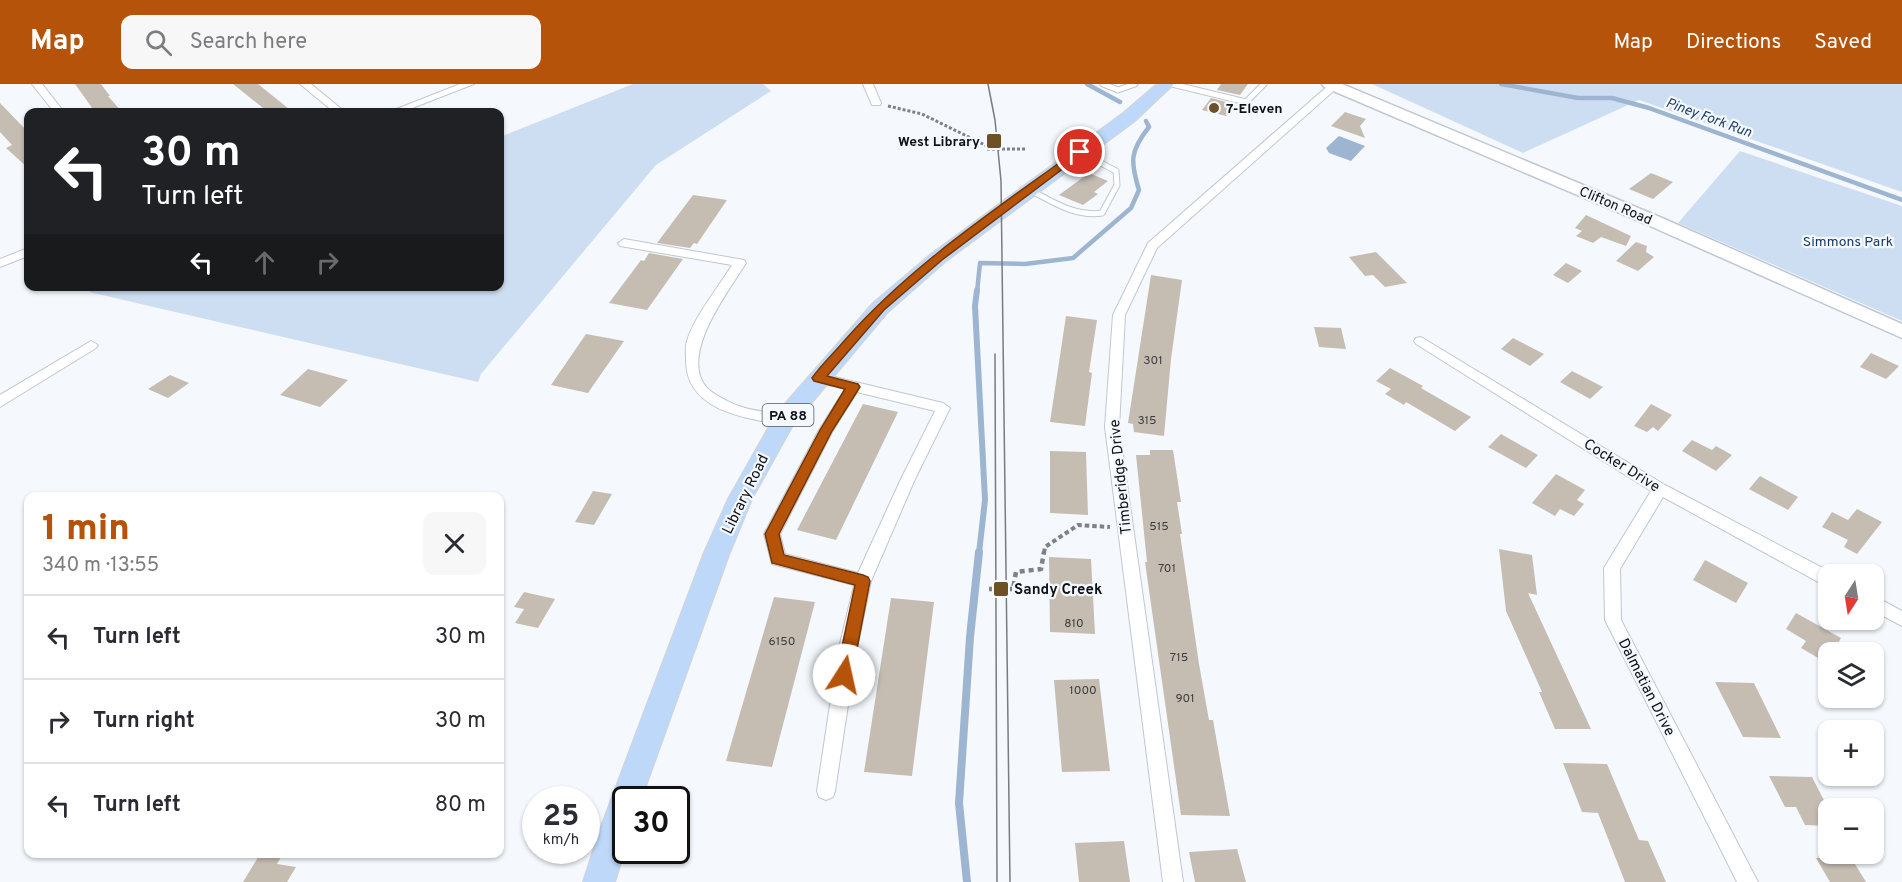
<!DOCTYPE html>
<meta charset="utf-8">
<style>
body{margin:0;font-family:Overpass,sans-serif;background:#f7f7f7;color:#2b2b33;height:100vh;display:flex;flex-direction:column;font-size:22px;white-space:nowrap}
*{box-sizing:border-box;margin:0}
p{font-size:20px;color:#7c7c81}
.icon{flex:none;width:33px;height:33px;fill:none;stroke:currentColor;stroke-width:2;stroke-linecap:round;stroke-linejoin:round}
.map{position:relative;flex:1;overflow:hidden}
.side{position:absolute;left:24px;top:408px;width:480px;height:366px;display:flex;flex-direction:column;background:#fff;border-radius:12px;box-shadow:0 2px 4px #0004}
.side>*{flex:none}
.banner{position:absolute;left:24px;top:24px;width:480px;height:183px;border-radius:12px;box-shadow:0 2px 4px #0004;background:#202124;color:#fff;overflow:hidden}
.needle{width:39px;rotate:192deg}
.controls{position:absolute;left:1818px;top:480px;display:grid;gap:12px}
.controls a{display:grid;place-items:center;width:66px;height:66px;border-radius:12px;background:#fff;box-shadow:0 2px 4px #0004;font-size:30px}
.speed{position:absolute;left:522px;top:702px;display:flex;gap:12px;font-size:30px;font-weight:700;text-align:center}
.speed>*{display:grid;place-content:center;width:78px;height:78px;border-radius:50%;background:#fff;box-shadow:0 2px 4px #0004;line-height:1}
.speed small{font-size:15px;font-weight:400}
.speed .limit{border:3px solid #111;border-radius:9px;background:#fff;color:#111}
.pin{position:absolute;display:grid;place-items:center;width:51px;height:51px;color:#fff;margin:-26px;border:3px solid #fff;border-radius:50%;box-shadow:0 2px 6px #0007}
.me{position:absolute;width:66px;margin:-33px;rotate:10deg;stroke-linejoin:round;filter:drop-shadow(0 0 4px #0008)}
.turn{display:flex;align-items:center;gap:21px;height:126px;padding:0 18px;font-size:27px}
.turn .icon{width:78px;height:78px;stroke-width:2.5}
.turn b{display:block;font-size:42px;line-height:51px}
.lanes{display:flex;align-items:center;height:57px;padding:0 18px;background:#0003;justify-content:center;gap:30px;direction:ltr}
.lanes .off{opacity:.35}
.round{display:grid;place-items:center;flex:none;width:63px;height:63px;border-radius:12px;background:#f7f7f7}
.summary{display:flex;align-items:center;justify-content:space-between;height:102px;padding:0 18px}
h1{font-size:36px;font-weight:800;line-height:45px;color:#b45309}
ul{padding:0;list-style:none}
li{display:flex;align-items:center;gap:18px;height:84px;padding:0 18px;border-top:2px solid #e1e1e2}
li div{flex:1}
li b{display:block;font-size:22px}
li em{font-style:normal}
header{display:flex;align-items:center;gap:36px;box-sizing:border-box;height:84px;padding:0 30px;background:#b45309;color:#fff}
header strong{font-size:28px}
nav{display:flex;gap:33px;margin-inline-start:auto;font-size:21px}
.search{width:420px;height:54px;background:#f7f7f7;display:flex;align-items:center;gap:15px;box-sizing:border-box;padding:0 21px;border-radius:12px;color:#7c7c81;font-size:22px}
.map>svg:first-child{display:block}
.green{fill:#cedef2}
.water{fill:#9eb5d1}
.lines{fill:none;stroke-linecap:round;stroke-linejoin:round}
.stream-far2{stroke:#9eb5d1;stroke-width:4.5}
.stream-far1{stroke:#9eb5d1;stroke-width:6}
.stream{stroke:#9eb5d1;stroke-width:8}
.building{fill:#c5bdb2}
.lane-casing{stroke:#bfc7d2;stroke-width:7}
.street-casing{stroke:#bfc7d2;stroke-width:2}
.secondary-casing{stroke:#bfc7d2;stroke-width:3}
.primary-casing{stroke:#d4d4d5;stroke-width:2}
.path-far2{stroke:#7e8185;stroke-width:3;stroke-dasharray:3 2;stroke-linecap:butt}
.path-far1{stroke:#7e8185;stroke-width:4;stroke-dasharray:4.5 3;stroke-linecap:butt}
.path{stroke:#7e8185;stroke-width:4.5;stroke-dasharray:5 4;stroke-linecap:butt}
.lane{stroke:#fff;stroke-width:5}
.street{fill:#fff;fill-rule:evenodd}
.secondary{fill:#fff;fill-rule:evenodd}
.primary{fill:#bed8f9;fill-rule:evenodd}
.tram{stroke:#787c80;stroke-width:1.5}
.route{fill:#b45309;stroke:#753606;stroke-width:1.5}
.poi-dot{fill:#6d5124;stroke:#f5f9fd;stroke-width:2}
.labels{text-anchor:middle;stroke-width:4.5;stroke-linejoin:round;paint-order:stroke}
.number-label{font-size:12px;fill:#3c3d3d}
.far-poi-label{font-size:14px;font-weight:bold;fill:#0f1216;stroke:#f5f9fd;text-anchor:start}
.far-water-label{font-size:14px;font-style:italic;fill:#1f3f67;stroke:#f5f9fd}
.far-street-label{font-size:14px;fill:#0f1216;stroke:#f5f9fd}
.far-park-label{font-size:14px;fill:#16375e;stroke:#f5f9fd}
.shield{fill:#f5f9fd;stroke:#54575b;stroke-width:1.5}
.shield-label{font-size:14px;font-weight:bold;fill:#0f1216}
.street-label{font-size:15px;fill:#0f1216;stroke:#f5f9fd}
.poi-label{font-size:15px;font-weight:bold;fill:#0f1216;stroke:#f5f9fd;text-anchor:start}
</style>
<header>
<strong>Map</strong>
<div class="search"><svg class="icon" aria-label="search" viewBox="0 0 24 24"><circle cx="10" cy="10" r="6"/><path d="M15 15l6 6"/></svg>Search here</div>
<nav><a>Map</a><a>Directions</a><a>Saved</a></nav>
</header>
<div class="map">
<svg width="1902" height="798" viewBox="0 0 1902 798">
<rect width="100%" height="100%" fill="#f5f9fd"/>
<path class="green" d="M633 0H763L771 7 656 81 481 290 478 298 89 208 104 202H500V53Z
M1372 0H1902V108L1639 16 1523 69Z
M1740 67 1902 122V237L1678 139Z"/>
<path class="water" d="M1339 52 1365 62 1351 77 1329 69 1326 64Z"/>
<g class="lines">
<path class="stream-far2" d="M1087 0 1120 18
M1501 0 1578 14H1612L1649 24 1902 116
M977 208 980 179 1025 180 1073 174 1131 124 1139 106C1130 77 1130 67 1149 43L1146 37"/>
<path class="stream-far1" d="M977 206 975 222 985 416 979 469"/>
<path class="stream" d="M967 798 959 719 970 553 979 468"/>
</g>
<path class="building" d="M75 0H101L110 12H108L122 28H95Z
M233 0H258L289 25 287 28H268Z
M1221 0H1248L1240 11 1217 6Z
M1211 14 1234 20 1226 32 1202 26Z
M0 19 28 48V84L6 64 12 61 0 48Z
M1345 28 1366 35 1360 42 1365 54 1331 42Z
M1089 89 1108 97 1094 108 1098 110 1083 121 1059 111Z
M1651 89 1673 98 1653 115 1629 105Z
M693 111 727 116 697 160 694 159 690 164 657 159Z
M1586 131 1631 152 1626 162 1601 153 1593 159 1576 152 1582 147 1575 144Z
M1636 158 1647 162 1646 168 1654 173 1638 187 1616 177Z
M1376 168 1407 199 1385 203 1373 191 1365 192 1349 173Z
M649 169 683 175 647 226 609 219 641 176 644 177Z
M1566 179 1582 187 1568 199 1553 191Z
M1151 191 1182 196 1171 275 1164 352 1134 348 1133 340 1128 339Z
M1066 232 1097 236 1089 288 1092 289 1085 342 1050 338Z
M1314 243 1341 244 1346 265 1319 263Z
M586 250 624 257 588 309 551 301Z
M1513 254 1544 270 1530 282 1501 265Z
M1871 269 1899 282 1886 295 1860 283Z
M1390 284 1423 302 1421 304 1471 333 1455 347 1406 318 1404 321 1385 310 1391 305 1376 297Z
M308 285 348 296 320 323 280 311Z
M1572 287 1603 303 1590 315 1560 298Z
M170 291 189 299 168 314 148 305Z
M863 320 898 328 836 456 797 446Z
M1651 320 1672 331 1658 347 1653 343 1647 348 1634 342Z
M1501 350 1538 371 1526 384 1488 363Z
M1692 356 1712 366 1716 362 1732 371 1716 387 1682 367Z
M1150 366H1173L1181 418H1177L1182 450H1180L1199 580 1209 636H1213L1230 732 1181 731 1145 478H1147L1136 371H1150Z
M1050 367 1086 368 1088 431 1050 429Z
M1556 390 1585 406 1577 416 1584 420 1574 432 1560 425 1555 432 1532 419Z
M1760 392 1798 413 1788 426 1749 405Z
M593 407 612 410 594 441 575 438Z
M1857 425 1882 438 1857 470 1844 463 1848 456 1822 443 1832 428 1848 436Z
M1499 465 1532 471 1537 511 1528 509 1591 645H1555L1539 608H1542L1506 527Z
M1049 473 1091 475 1095 550 1050 548Z
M1705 476 1748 499 1736 519 1693 496Z
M524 508 555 515 538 544 515 539 524 525 514 523Z
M774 513 815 518 772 683 726 677Z
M891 514 934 518 912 692 864 688Z
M1796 529 1841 554 1833 568H1828L1827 579 1801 564 1806 557 1786 545Z
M1099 595 1110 687 1062 688 1054 596Z
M1715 598 1754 599 1781 654 1743 653Z
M1563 679 1607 680 1639 756 1648 757 1666 798H1625L1598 729 1582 728Z
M1769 692 1812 693 1828 724V742L1805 741 1796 723H1785Z
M1124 757 1130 798H1079L1075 759Z
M1237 765 1246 798H1195L1189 768Z
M260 770 281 773 277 780 296 783 287 798H243Z
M1850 772 1866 798H1830L1816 774Z"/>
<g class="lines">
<defs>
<path id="lane" d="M1103 0 1118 6 1135 0
M1172 0 1246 18 1264 0
M1030 106C1053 118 1075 133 1102 129L1117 101 1116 87 1080 68"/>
<path id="street" d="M32 0H42L64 28H54Z
M300 0H311L345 28H334Z
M460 0H474L402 28H389Z
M863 0H873L881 19 880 21H872Z
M1330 0 1339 2 1157 164 1125 231 1119 343 1183 798H1163L1105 343 1113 231 1148 159Z
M624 155 744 176 746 179C729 207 678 271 707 304 713 310 730 319 739 322 754 328 773 328 789 332L791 336 789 340 784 341C745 334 686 327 686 276 686 270 685 263 687 257 694 233 718 204 732 181L620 162 618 159Z
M28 164V172L0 183V175Z
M1421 253 1665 401 1834 490H1828V501L1822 500 1663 413 1620 485 1621 536 1758 798H1737L1605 536 1604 484 1651 407 1416 260 1414 257 1416 254Z
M91 257 98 261 96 264 0 323V311Z
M818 289 943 319 950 324 915 395 871 497 856 568 835 707 833 713 826 716 819 713 817 707 838 568 854 501 772 480 764 450 819 346 845 305 813 297 811 294 813 291ZM857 308 935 327 901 395 858 489 785 470 780 450 832 348Z
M1874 512 1902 527V542L1874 527Z"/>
<path id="secondary" d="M1322 0H1342L1662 134 1902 240V254L1650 142 1324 3Z"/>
<path id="primary" d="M1157 0H1174L1135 37 945 178 887 229 793 341 752 415 729 471 641 716H626V762L615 798H583L600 745 703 471 728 415 776 330 873 219 931 170 1123 29Z"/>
</defs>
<use href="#lane" class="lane-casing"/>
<use href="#street" class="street-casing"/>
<use href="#secondary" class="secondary-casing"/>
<use href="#primary" class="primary-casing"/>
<path class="path-far2" d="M888 22 922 30 987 62
M987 65H1026"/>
<path class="path-far1" d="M1044 469 1045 463 1078 441 1110 443"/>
<path class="path" d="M989 505H1013L1016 488 1041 485 1044 468"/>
<use href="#lane" class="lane"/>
<use href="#street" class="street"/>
<use href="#secondary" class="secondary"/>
<use href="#primary" class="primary"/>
<path class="tram" d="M988 0 995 36 1001 97 1010 798
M995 270 997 798"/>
</g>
<path class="route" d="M1077 66 1085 68 942 176 884 226 827 292 858 300 860 303 832 347 779 450 784 471 863 491 868 493 870 497 852 591 849 596 844 598 838 596 836 591 855 501 772 479 765 450 820 346 845 305 814 297 812 294C821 281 834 269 845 256 911 181 996 125 1077 66Z"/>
<g class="poi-dot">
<circle cx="1214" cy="24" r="6"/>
<rect x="986" y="49" width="16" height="16" rx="3"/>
<rect x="993" y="497" width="16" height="16" rx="3"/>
</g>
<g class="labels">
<g class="number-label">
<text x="1153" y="280">301</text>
<text x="1147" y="340">315</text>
<text x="1159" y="446">515</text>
<text x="1167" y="488">701</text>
<text x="1074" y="543">810</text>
<text x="782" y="561">6150</text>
<text x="1179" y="577">715</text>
<text x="1083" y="610">1000</text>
<text x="1185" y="618">901</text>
</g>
<g class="far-poi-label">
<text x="1226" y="29">7-Eleven</text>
<text x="980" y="62" text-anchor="end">West Library</text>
</g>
<g class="far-water-label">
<text transform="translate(1709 33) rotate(20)" y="5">Piney Fork Run</text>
</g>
<g class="far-street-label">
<text transform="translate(1616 121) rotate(23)" y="5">Clifton Road</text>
</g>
<g class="far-park-label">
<text x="1848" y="162">Simmons Park</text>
</g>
<rect class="shield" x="762.5" y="320" width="51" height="22" rx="4.5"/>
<g class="shield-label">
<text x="788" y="336">PA 88</text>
</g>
<g class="street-label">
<text transform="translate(1622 381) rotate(32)" y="5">Cocker Drive</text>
<text transform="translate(1120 393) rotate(-96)" y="5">Timberidge Drive</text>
<text transform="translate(745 410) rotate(-64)" y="5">Library Road</text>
<text transform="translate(1647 603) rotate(63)" y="5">Dalmatian Drive</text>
</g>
<g class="poi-label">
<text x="1014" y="510">Sandy Creek</text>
</g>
</g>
</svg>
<div class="controls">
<a><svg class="needle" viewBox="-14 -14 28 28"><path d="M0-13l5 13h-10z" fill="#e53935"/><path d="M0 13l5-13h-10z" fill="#7c7c81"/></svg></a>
<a><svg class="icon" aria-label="layers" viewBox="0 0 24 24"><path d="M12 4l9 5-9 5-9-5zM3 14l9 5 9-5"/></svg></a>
<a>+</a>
<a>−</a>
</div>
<div class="speed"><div>25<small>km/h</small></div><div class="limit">30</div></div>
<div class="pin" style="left:1080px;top:68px;background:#d93025"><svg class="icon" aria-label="arrive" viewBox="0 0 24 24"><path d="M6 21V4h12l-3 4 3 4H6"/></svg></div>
<svg class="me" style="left:844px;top:591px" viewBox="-20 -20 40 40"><circle r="19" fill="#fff"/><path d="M0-13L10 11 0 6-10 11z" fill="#b45309"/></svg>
<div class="banner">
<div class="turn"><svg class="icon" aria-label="left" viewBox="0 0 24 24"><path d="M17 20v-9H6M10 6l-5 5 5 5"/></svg><div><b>30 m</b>Turn left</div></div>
<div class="lanes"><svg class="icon" aria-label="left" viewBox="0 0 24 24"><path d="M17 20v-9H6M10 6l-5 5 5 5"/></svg><svg class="icon off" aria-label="ahead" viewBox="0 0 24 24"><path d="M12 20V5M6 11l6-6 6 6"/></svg><svg class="icon off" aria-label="right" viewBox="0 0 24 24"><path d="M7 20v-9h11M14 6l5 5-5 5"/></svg></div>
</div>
<section class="side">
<div class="summary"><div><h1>1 min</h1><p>340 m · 13:55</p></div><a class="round"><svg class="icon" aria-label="close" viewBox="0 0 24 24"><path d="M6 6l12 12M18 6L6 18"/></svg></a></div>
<ul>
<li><svg class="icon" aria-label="left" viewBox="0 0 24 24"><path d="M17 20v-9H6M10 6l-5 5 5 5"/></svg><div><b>Turn left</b></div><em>30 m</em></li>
<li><svg class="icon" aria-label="right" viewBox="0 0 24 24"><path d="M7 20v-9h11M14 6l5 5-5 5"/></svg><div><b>Turn right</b></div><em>30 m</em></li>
<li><svg class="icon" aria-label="left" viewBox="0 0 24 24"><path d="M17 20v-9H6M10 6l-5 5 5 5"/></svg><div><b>Turn left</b></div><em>80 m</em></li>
</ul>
</section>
</div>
